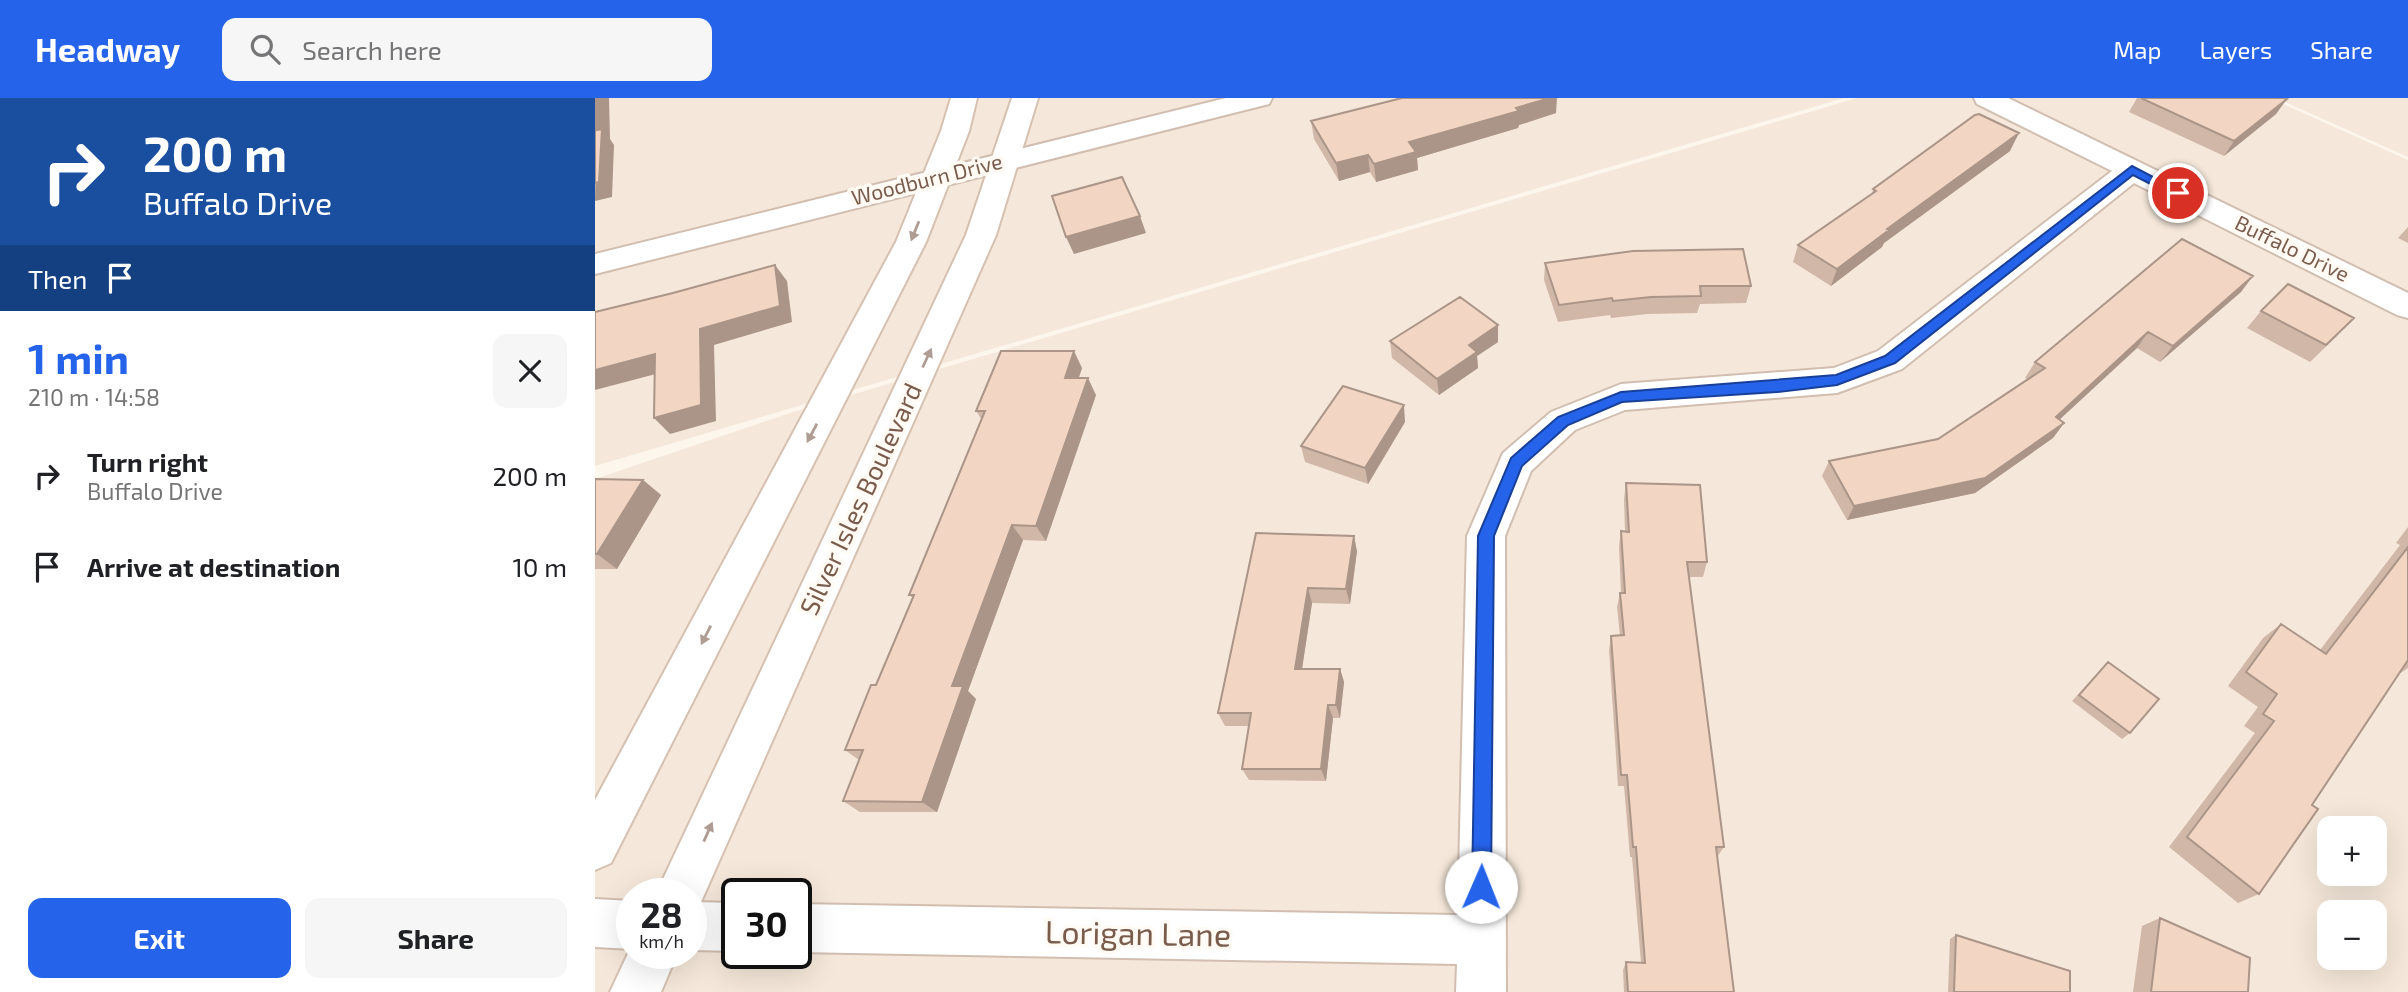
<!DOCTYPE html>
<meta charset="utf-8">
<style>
body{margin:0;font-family:"Exo 2",sans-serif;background:#f6f6f6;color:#202124;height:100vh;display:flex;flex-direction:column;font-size:26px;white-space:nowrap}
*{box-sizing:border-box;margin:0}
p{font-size:23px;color:#757577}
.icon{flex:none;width:38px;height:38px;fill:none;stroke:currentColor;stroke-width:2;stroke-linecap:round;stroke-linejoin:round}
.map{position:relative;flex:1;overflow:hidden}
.panel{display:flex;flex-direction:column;background:#fff;width:595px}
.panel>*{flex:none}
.hud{background:#1a4fa0;color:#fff;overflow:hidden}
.controls{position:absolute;left:1722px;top:718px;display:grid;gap:14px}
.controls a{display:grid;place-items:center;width:70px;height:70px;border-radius:14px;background:#fff;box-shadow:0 7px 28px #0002;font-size:35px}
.speed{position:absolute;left:21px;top:780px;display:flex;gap:14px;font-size:35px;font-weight:700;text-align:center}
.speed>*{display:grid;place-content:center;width:91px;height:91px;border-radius:50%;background:#fff;box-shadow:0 7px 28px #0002;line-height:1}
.speed small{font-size:18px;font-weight:400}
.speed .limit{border:4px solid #111;border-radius:10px;background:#fff;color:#111}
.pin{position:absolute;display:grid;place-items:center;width:60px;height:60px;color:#fff;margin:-30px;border:4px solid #fff;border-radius:50%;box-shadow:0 2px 7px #0007}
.me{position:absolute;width:77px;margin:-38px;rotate:1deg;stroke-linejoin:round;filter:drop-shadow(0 0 5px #0008)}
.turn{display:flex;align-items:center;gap:24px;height:147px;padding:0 28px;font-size:32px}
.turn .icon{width:91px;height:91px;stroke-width:2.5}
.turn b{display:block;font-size:49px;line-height:60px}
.then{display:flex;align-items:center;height:66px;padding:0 28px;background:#0003;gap:14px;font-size:26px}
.round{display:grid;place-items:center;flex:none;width:74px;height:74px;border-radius:14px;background:#f6f6f6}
.head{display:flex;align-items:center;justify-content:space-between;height:119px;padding:0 28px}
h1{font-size:42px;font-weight:700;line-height:52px;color:#2563eb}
.primary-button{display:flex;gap:14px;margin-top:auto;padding:14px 28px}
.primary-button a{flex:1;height:80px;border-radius:14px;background:#2563eb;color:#fff;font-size:28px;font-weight:700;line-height:80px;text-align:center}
.primary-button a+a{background:#f6f6f6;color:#202124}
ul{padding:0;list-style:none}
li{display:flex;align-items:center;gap:21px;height:91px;padding:0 28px}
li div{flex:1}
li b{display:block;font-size:26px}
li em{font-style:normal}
header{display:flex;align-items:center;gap:42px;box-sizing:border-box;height:98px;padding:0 35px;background:#2563eb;color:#fff}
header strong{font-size:33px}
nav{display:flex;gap:38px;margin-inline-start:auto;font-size:24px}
.search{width:490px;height:63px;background:#f6f6f6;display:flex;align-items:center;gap:18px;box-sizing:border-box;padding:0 24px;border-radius:14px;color:#757577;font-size:26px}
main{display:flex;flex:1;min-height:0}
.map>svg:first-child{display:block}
.residential{fill:#f5e8da;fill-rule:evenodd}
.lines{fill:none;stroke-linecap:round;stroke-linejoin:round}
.street-casing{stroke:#d1beb0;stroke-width:4}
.secondary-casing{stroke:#d6c0b0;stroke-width:4}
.street{fill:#fff;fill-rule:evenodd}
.secondary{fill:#fff;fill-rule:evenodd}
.wall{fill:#d1b7a8}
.shaded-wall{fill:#aa9588}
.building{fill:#f3d5c3;stroke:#aa9588;stroke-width:2}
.oneway{fill:#af9d94}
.route{fill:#2563eb;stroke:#184099;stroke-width:2}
.labels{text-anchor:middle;stroke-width:7;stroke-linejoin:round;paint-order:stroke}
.far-street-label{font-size:21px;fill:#7a5c4d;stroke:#fffaf3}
.street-label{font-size:26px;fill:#7a5c4d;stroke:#fffaf3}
.near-street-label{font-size:32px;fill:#7a5c4d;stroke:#fffaf3}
</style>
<header>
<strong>Headway</strong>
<div class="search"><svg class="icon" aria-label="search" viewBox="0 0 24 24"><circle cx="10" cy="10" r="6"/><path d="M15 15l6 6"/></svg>Search here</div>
<nav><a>Map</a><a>Layers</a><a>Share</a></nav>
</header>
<main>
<section class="panel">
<div class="hud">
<div class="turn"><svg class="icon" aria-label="right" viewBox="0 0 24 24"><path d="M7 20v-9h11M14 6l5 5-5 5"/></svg><div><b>200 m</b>Buffalo Drive</div></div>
<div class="then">Then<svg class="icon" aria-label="arrive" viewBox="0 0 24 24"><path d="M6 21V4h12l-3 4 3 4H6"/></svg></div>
</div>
<div class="head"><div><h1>1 min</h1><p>210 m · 14:58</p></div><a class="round"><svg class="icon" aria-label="close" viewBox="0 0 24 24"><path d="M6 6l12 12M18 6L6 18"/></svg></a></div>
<ul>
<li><svg class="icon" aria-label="right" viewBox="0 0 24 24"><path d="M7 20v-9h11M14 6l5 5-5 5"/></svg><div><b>Turn right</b><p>Buffalo Drive</p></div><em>200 m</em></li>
<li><svg class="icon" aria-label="arrive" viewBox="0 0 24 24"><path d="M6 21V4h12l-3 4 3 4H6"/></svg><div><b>Arrive at destination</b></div><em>10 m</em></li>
</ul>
<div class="primary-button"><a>Exit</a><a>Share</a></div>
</section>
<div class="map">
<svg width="1813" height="894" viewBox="0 0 1813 894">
<rect width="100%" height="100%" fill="#fdf6ec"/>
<path class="residential" d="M0 0H1249L0 368Z
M1262 0H1675L1813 62V894H0V381L195 315ZM1734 730H1780V775H1734ZM37 796H96V856H37ZM142 796H201V856H142ZM1734 814H1780V859H1734Z
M1681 0H1813V59Z"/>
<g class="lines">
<defs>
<path id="street" d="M631 0H677L674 6 0 176V156Z
M1379 0H1413L1813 195V220L1802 217 1539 85 1307 271 1242 295 1030 312 980 332 936 373 910 438 911 894H861L862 866 201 854V806L863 817 872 438 908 355 956 314 1026 286 1239 270 1283 253 1517 73 1382 6Z
M0 801 37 803V851L0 849Z
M96 804 142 805V853L96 852Z"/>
<path id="secondary" d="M356 0H382L374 33 331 144 16 765 0 772V702L301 144 346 33Z
M417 0H443L401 137 102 813 96 815V796H61L371 137Z
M37 847V856H82L66 894H15Z"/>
</defs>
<use href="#street" class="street-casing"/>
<use href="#secondary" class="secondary-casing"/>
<use href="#street" class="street"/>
<use href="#secondary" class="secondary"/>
</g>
<path class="wall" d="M1542 0H1689L1681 16 1629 58 1534 14Z
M961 15 924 27 923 30 822 60 823 72 781 84 775 74 744 83 719 41 716 23Z
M1415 53 1289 145 1287 149 1236 188 1198 164 1203 147 1277 96 1278 91Z
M1813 129V145L1803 140Z
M950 165 1156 188 1151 205 1105 206 1102 215 1053 216 1016 220 1015 217 963 224 949 182Z
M1646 194 1565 264 1542 250 1464 322 1469 325 1458 340 1380 395 1252 422 1227 378 1234 363 1343 341 1432 281 1430 280 1440 264Z
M1666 213 1743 237 1715 264 1652 230Z
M903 227V244L882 258 883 270 844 297 797 260 795 243Z
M487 270 484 280 501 297 451 443 428 442 373 593 381 601 342 714H265L248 703 264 662 250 652 281 587 318 500 314 497 387 322 381 313Z
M810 324 773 386 710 364 706 348Z
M0 381 48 382 66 397 22 471H0Z
M1031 385 1112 464 1108 479H1094L1129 749 1122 759 1139 894H1029L1028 872 1031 864 1046 865 1037 759H1035L1029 688H1023L1014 552 1016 538H1025L1022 509 1025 495H1026L1024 448 1026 433H1030L1029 401Z
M1813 429V570L1804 576 1717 707 1664 796 1643 805 1574 749 1660 635 1649 628 1663 609 1633 588 1668 540 1686 526 1725 552 1805 447 1801 445Z
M661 435 762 453 755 506 717 505 707 571H745L749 584 745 620H738L731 683 654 682 647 671 654 628H630L623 615Z
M1513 564 1535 635 1527 641 1477 603Z
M1565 820 1653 894H1538L1547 828Z
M1361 837 1475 894H1353L1355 841Z"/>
<path class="shaded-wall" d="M2 0H14L15 41 19 47 17 99 0 103Z
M955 0H962L961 15 924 27 923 30 822 60 823 72 781 84 779 66 814 44Z
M1692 1 1681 16 1629 58 1639 43Z
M1424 35 1415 53 1289 145 1287 149 1236 188 1242 171 1292 131Z
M773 57 775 74 744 83 741 65Z
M545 118 551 135 479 156 471 139Z
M180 167 192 183 197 224 119 247 121 323 75 336 59 320 105 231Z
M1658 178 1646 194 1565 264 1578 248Z
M903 227V244L882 258 883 270 844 297 842 281 874 247Z
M1553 234 1542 250 1450 335 1461 319Z
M479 253 487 270 478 296 470 280Z
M60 256 76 272 0 292V272Z
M493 280 501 297 451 443 441 428Z
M809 307 810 324 773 386 770 370Z
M1469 325 1458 340 1380 395 1252 422 1259 408Z
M48 382 66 397 22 471 2 456Z
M417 427 428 442 373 593 381 601 342 714 327 704 357 588Z
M759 438 762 453 755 506 751 491Z
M713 490 717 505 705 584 700 571Z
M745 571 749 584 745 620 741 607Z
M733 607 738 620 731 683 726 671Z"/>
<path class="building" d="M0 0H2V32L7 31 4 84 0 85Z
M807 0H955L921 10 924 13 814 44 821 54 779 66 773 57 741 65 716 23Z
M1546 0H1689L1692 1 1639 43Z
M1384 16 1424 35 1292 131 1294 132 1242 171 1203 147 1281 93 1278 91 1380 17Z
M527 79 545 118 471 139 457 98Z
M1587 141 1658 178 1578 248 1553 234 1461 319 1469 325 1390 380 1259 408 1234 363 1343 341 1450 270 1440 264Z
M1148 151 1156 188H1105L1106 198 1056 199 1018 203 1017 200 964 207 950 165 1038 153Z
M180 167 185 208 105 231 106 307 59 320 60 256 0 272V214L78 195Z
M1693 186 1759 220 1731 247 1666 213Z
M865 199 903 227 874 247 882 254 842 281 795 243Z
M406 253H479L470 280H493L441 428 417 427 357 588H368L327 704 248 703 268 652H250L276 587H281L319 497H314L390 313H381Z
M748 288 809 307 770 370 706 348Z
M0 381 48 382 2 456H0Z
M1031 385 1105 387 1112 464H1092L1129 749H1121L1139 894H1033L1031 864 1050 865 1041 749H1038L1032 677H1026L1016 538 1029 537 1025 495H1030L1026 433 1034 434Z
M661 435 759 438 751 491 713 490 700 571H745L741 607H733L726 671H647L656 615H623Z
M1813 449V562L1717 707 1723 711 1664 796 1592 739 1679 623 1668 616 1682 596 1651 574 1686 526 1731 556Z
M1513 564 1564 601 1535 635 1484 597Z
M1565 820 1655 860 1653 894H1556Z
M1361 837 1475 873V894H1359Z"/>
<defs><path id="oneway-solid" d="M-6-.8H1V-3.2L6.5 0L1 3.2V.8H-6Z" transform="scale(1.75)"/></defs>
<g class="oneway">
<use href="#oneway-solid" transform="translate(320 133) rotate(112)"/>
<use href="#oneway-solid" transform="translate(332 260) rotate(-65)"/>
<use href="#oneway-solid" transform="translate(217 335) rotate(118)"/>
<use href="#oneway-solid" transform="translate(111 537) rotate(117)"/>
<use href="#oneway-solid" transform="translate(113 734) rotate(-66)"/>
</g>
<path class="route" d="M1537 68 1589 95 1587 98H1579L1538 77 1300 265 1242 287 1182 294 1027 304 973 327 927 368 899 438 896 789 893 795 886 798 879 795 877 789 883 438 916 360 963 319 1026 294 1241 277 1290 258Z"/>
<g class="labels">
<g class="far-street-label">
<text transform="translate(332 82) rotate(-14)" y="7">Woodburn Drive</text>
<text transform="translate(1697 151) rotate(26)" y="7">Buffalo Drive</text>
</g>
<g class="street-label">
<text transform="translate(266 401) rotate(-65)" y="9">Silver Isles Boulevard</text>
</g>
<g class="near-street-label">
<text transform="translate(543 836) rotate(1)" y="11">Lorigan Lane</text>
</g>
</g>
</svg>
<div class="controls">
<a>+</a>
<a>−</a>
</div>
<div class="speed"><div>28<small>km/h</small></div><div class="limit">30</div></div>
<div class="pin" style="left:1583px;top:95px;background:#d93025"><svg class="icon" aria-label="arrive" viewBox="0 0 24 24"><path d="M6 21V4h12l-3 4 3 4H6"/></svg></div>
<svg class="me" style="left:886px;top:789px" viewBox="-20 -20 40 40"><circle r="19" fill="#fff"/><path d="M0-13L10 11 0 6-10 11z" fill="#2563eb"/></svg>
</div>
</main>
